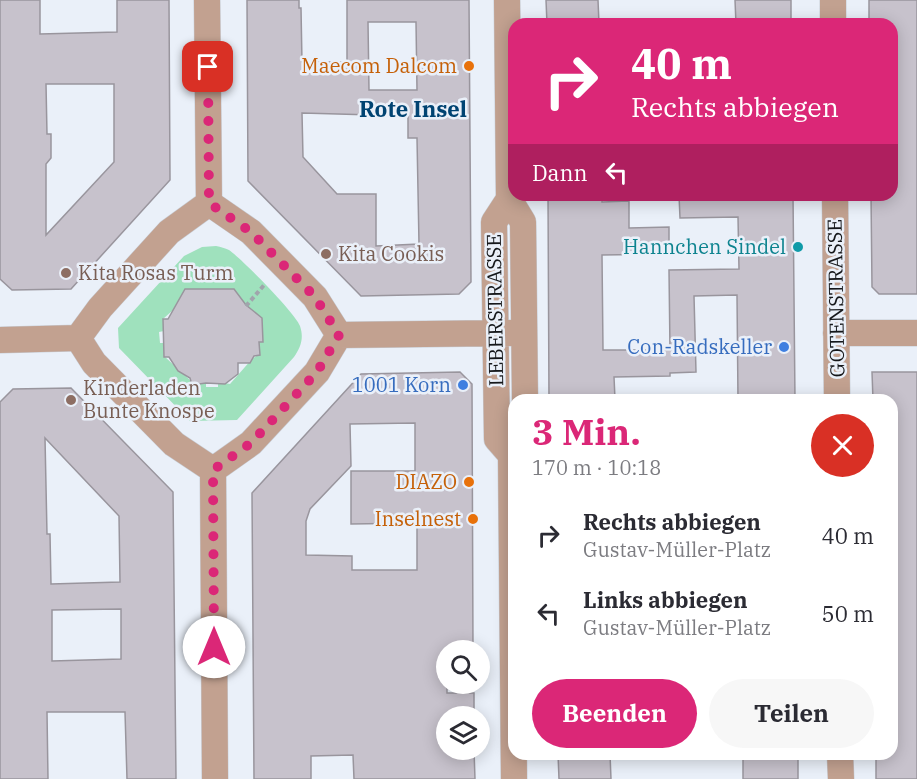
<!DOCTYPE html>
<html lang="de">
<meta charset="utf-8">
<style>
body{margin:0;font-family:"IBM Plex Serif",serif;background:#f7f7f7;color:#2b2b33;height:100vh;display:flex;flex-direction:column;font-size:22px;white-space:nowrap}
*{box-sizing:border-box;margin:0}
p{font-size:20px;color:#7c7c81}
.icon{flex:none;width:33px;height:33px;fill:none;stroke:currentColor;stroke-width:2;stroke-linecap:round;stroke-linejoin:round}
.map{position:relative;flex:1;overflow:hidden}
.drawer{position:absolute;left:508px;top:394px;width:390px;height:366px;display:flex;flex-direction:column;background:#fff;border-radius:18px;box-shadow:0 3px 15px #0003}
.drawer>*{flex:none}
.top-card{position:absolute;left:508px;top:18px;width:390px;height:183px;border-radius:18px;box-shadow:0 3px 15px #0003;background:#db2777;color:#fff;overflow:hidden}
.tools{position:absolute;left:436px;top:640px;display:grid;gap:12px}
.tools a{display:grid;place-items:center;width:54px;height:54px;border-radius:50%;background:#fff;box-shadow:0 3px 15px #0003;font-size:30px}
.pin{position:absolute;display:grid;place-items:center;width:51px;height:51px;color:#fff;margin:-26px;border-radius:12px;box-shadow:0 3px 9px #0006}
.me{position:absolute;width:66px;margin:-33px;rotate:0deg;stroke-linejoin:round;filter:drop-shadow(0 0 4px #0008)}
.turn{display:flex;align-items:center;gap:21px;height:126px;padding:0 24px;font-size:27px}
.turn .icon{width:78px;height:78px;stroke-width:2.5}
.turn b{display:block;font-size:42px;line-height:51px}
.then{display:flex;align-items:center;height:57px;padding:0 24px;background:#0003;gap:12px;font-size:22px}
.round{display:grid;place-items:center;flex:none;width:63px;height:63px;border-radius:32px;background:#f7f7f7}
.headline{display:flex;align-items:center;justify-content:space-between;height:102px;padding:0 24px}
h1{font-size:36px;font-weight:700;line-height:45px;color:#db2777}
.action{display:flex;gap:12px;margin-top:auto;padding:12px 24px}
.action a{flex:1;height:69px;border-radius:36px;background:#db2777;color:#fff;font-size:24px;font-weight:700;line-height:69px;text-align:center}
.action a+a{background:#f7f7f7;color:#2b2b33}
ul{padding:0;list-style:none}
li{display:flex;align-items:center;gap:18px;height:78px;padding:0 24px}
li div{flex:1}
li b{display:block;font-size:22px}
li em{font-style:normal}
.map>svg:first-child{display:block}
.green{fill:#9fe1bd;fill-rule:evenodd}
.building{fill:#c7c2cc;stroke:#99959d;stroke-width:1.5;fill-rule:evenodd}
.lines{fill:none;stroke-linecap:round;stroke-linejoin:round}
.street-casing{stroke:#c8cdd5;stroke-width:27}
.path{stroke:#a0a5ac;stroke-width:4;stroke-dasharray:4.5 3;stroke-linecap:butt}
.street{stroke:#c2a190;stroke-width:26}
.route{stroke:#db2777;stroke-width:10;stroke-dasharray:0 18}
.food-dot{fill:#e8710a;stroke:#eaf0f9;stroke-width:2}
.culture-dot{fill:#0f9aa8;stroke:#eaf0f9;stroke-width:2}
.education-dot{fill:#8d6e63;stroke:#eaf0f9;stroke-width:2}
.shop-dot{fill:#3f7fe0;stroke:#eaf0f9;stroke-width:2}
.labels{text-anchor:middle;stroke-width:5;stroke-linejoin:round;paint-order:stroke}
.food-label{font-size:20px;fill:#c56008;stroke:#eaf0f9;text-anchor:end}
.culture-label{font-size:20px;fill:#0d838f;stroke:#eaf0f9;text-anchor:end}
.education-label{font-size:20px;fill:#785e54;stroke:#eaf0f9;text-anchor:start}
.street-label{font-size:20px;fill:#15171a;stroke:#eaf0f9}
.shop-label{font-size:20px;fill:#366cbe;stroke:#eaf0f9;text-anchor:end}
.quarter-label{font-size:22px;font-weight:bold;fill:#004372;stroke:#eaf0f9}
</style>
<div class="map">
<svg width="917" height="779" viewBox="0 0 917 779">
<rect width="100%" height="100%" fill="#eaf0f9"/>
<path class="green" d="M216 246C221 247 225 248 229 250 241 258 296 314 300 326 304 338 301 347 294 357L237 420 190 421 119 348 118 328 184 256 202 247ZM224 289H229L259 329 263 330V341L259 342 258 355 252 359 230 384 218 382V387H206V383L191 381 164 356V343H160L159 332 164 331 163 319 172 311Z"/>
<path class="building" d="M0 0H40V34L117 32V0H169L170 180 71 289 12 290 0 279ZM46 84H114V162L46 235V164L51 158V134H47Z
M247 0H299V8H301L302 62H347V0H469L471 282 459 294 361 296 248 181ZM368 22H416L417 90H369ZM302 113 408 116V138H417L419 244 376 246V194H337L303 157Z
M546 0H598L599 24H547Z
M735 0H791V24H736Z
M869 0H917V294H879L872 287 871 195H892V24H869Z
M548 195H602V202L629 201V228L669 227V254L602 255 603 350H670L669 270 739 269 738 217 680 218 679 195H793L795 400H738L737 295 694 296 696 372 670 373V376L614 377 615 399 549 400Z
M185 289H234L246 305 262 318 263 342H259L260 355 254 356 250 363H238V374L225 384 206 383 192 385 190 378 178 371 169 357H164L163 319H168Z
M460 372 472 384 473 651H447V693H474V717H447V750H474L475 779H354L353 755 311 756V779H254L252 493 361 374ZM415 423V471H351V524L417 523V570H352V556L306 555V521L310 509 351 466 350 424Z
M872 372H917V779H876V754H892V400H873Z
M71 388 173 492 176 779H127L125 712H47L48 779H0V402L13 389ZM45 438 119 516 120 582 51 584 50 534H47ZM121 609V659L52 661V610Z
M558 754H610L611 779H559Z
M743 754H798V779H743Z"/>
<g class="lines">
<defs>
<path id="street" d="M207 0 209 203
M507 0 509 199 523 222 525 400
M833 0V24
M835 195 837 400
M509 199 494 222 497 439 511 455
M209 203 251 232 315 297 339 335 317 372 251 443 213 470 174 444 94 363 78 338 100 308 169 232Z
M836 333H917
M339 335 512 333
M0 340 78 338
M213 470 215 779
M840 754 841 779
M514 779 511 455 514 451"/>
</defs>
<use href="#street" class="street-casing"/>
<path class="path" d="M246 306 265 284"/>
<use href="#street" class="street"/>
</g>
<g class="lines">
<path class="route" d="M208 67 209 203 251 232 315 297 339 335 317 372 291 400 251 443 213 470 214 647"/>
</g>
<g class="food-dot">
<circle cx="469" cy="66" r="6"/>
<circle cx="469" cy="482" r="6"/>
<circle cx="473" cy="519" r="6"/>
</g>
<circle class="culture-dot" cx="798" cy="247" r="6"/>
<g class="education-dot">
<circle cx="326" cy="254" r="6"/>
<circle cx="66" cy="273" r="6"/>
<circle cx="71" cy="400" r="6"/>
</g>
<g class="shop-dot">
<circle cx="784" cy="347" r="6"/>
<circle cx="463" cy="385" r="6"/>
</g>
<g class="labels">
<g class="food-label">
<text x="457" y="73">Maecom Dalcom</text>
<text x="457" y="489">DIAZO</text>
<text x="461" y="526">Inselnest</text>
</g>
<g class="culture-label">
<text x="786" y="254">Hannchen Sindel</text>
</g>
<g class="education-label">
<text x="338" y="261">Kita Cookis</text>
<text x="78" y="280">Kita Rosas Turm</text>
<text x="83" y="395">Kinderladen<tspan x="83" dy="23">Bunte Knospe</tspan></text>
</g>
<g class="street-label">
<text transform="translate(836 298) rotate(-91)" y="7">GOTENSTRASSE</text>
<text transform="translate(495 310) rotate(-91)" y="7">LEBERSTRASSE</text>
</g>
<g class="shop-label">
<text x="772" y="354">Con-Radskeller</text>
<text x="451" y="392">1001 Korn</text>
</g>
<g class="quarter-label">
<text x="413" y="117">Rote Insel</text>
</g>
</g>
</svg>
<div class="tools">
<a><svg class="icon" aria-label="search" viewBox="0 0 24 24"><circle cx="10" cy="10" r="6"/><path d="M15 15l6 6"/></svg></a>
<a><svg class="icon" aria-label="layers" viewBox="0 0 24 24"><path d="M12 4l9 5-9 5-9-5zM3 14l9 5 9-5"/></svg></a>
</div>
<div class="pin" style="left:208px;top:67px;background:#d93025"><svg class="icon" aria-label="arrive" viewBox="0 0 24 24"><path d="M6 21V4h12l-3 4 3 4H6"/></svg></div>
<svg class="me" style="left:214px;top:647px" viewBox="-20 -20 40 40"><circle r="19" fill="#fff"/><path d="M0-13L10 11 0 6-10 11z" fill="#db2777"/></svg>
<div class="top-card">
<div class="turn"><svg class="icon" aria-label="right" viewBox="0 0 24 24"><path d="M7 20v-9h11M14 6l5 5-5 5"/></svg><div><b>40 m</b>Rechts abbiegen</div></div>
<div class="then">Dann<svg class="icon" aria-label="left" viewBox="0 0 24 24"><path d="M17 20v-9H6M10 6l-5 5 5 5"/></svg></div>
</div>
<section class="drawer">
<div class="headline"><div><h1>3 Min.</h1><p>170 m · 10:18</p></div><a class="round" style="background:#d93025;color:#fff"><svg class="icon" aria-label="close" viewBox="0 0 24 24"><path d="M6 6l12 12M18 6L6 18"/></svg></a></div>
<ul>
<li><svg class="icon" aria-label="right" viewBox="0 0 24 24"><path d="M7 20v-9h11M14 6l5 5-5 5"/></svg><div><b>Rechts abbiegen</b><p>Gustav-Müller-Platz</p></div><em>40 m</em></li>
<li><svg class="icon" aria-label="left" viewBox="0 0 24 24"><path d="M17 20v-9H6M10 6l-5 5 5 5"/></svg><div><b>Links abbiegen</b><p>Gustav-Müller-Platz</p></div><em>50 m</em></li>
</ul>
<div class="action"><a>Beenden</a><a>Teilen</a></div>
</section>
</div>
